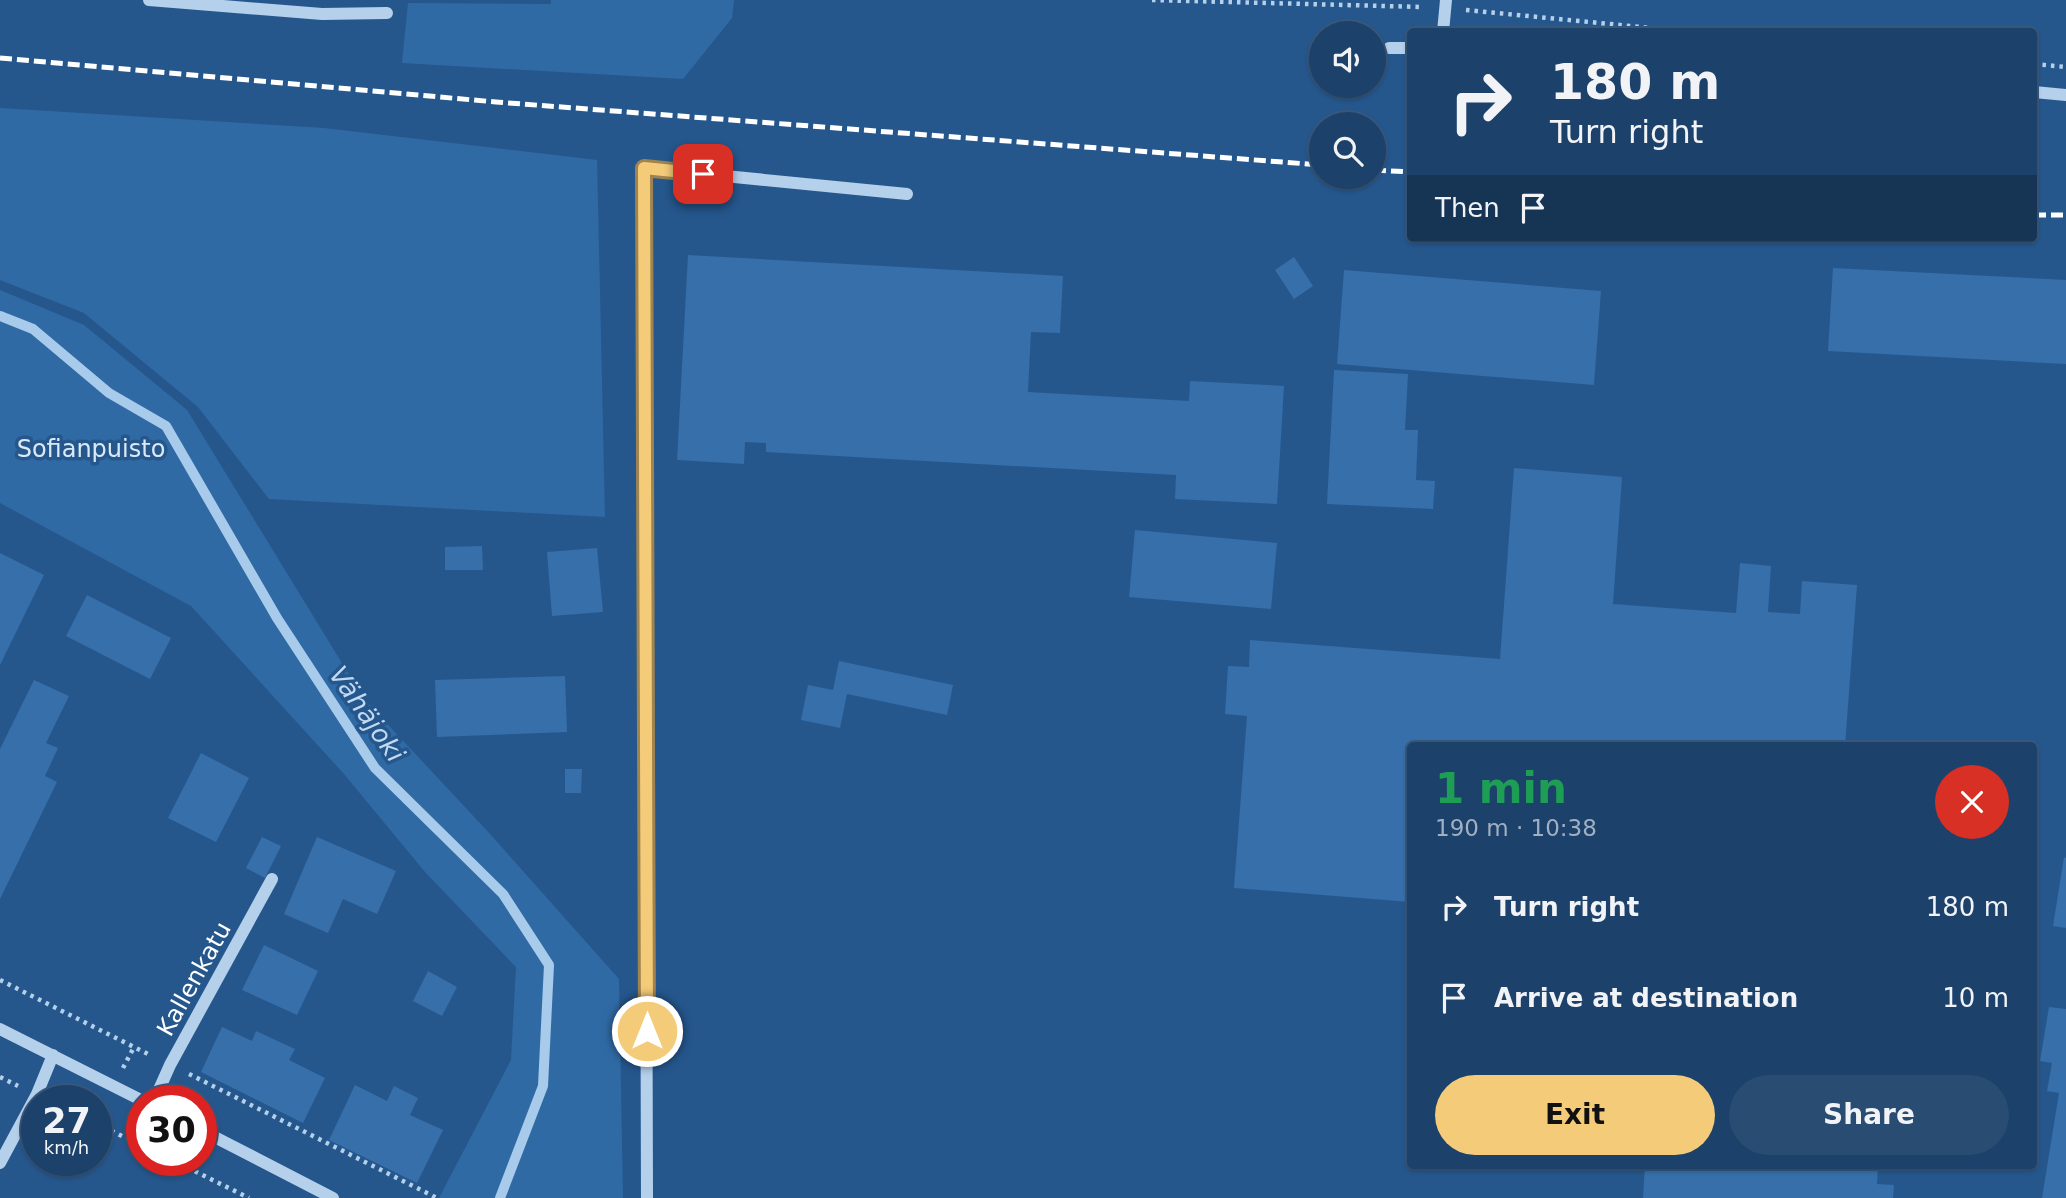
<!DOCTYPE html>
<meta charset="utf-8">
<style>
body{margin:0;font-family:"DejaVu Sans",sans-serif;background:#294c72;color:#f1f3f6;height:100vh;display:flex;flex-direction:column;font-size:26px;white-space:nowrap}
*{box-sizing:border-box;margin:0}
p{font-size:23px;color:#a0afc1}
.icon{flex:none;width:38px;height:38px;fill:none;stroke:currentColor;stroke-width:2;stroke-linecap:round;stroke-linejoin:round}
.map{position:relative;flex:1;overflow:hidden}
.panel{position:absolute;left:1407px;top:742px;width:630px;height:427px;display:flex;flex-direction:column;background:#1c416a;border-radius:7px;box-shadow:0 2px 5px #0004,0 0 0 2px #3a5a7e}
.panel>*{flex:none}
.top-card{position:absolute;left:1407px;top:28px;width:630px;height:214px;border-radius:7px;box-shadow:0 2px 5px #0004,0 0 0 2px #3a5a7e;background:#1c416a;color:#f1f3f6;overflow:hidden}
.tools{position:absolute;left:1309px;top:21px;display:grid;gap:14px}
.tools a{display:grid;place-items:center;width:77px;height:77px;border-radius:50%;background:#1c416a;box-shadow:0 2px 5px #0004,0 0 0 2px #3a5a7e;font-size:35px}
.speed{position:absolute;left:21px;top:1085px;display:flex;gap:14px;font-size:35px;font-weight:700;text-align:center}
.speed>*{display:grid;place-content:center;width:91px;height:91px;border-radius:50%;background:#1c416a;box-shadow:0 2px 5px #0004,0 0 0 2px #3a5a7e;line-height:1}
.speed small{font-size:18px;font-weight:400}
.speed .limit{border:10px solid #d22;background:#fff;color:#111}
.pin{position:absolute;display:grid;place-items:center;width:60px;height:60px;color:#fff;margin:-30px;border-radius:14px;box-shadow:0 4px 10px #0006}
.me{position:absolute;width:77px;margin:-38px;rotate:0deg;stroke-linejoin:round;filter:drop-shadow(0 0 5px #0008)}
.turn{display:flex;align-items:center;gap:24px;height:147px;padding:0 28px;font-size:32px}
.turn .icon{width:91px;height:91px;stroke-width:2.5}
.turn b{display:block;font-size:49px;line-height:60px}
.then{display:flex;align-items:center;height:66px;padding:0 28px;background:#0003;gap:14px;font-size:26px}
.round{display:grid;place-items:center;flex:none;width:74px;height:74px;border-radius:37px;background:#294c72}
.head{display:flex;align-items:center;justify-content:space-between;height:119px;padding:0 28px}
h1{font-size:42px;font-weight:700;line-height:52px;color:#1e9e55}
.cta{display:flex;gap:14px;margin-top:auto;padding:14px 28px}
.cta a{flex:1;height:80px;border-radius:42px;background:#f4cb79;color:#111;font-size:28px;font-weight:700;line-height:80px;text-align:center}
.cta a+a{background:#294c72;color:#f1f3f6}
ul{padding:0;list-style:none}
li{display:flex;align-items:center;gap:21px;height:91px;padding:0 28px}
li div{flex:1}
li b{display:block;font-size:26px}
li em{font-style:normal}
.map>svg:first-child{display:block}
.green{fill:#306aa5}
.lines{fill:none;stroke-linecap:round;stroke-linejoin:round}
.stream{stroke:#a9cbeb;stroke-width:10}
.building{fill:#366faa}
.path{stroke:#b5d0eb;stroke-width:4.5;stroke-dasharray:3.5 5;stroke-linecap:butt}
.minor{stroke:#b5d0eb;stroke-width:12}
.rail{stroke:#fff;stroke-width:5;stroke-dasharray:12 5;stroke-linecap:butt}
.route-casing{stroke:#9f844f;stroke-width:18}
.route{stroke:#f4cb79;stroke-width:12}
.labels{text-anchor:middle;stroke-width:7;stroke-linejoin:round;paint-order:stroke}
.park-label{font-size:24px;fill:#d9e9f8;stroke:#25578d}
.street-label{font-size:24px;fill:#fff;stroke:#25578d}
.water-label{font-size:26px;font-style:italic;fill:#c1d9f2;stroke:#25578d}
</style>
<div class="map">
<svg width="2066" height="1198" viewBox="0 0 2066 1198">
<rect width="100%" height="100%" fill="#25578d"/>
<path class="green" d="M551 0H734L732 18 683 79 402 63 408 3 551 4Z
M0 108 324 128 597 160 605 517 269 499 198 407 84 313 0 280Z
M0 290 84 325 187 410 364 699 491 835 619 979 623 1198H439L511 1060 516 967 425 872 344 774 191 606 0 503Z"/>
<g class="lines">
<path class="stream" d="M0 316 33 329 109 393 166 426 277 618 375 768 503 894 549 965 543 1086 500 1198"/>
</g>
<path class="building" d="M688 255 1063 276 1060 333 1031 332 1028 392 1189 401 1190 381 1284 386 1277 504 1175 499 1176 475 766 452V443L745 442 744 464 677 460Z
M1294 257 1313 286 1294 299 1275 270Z
M1833 268 2066 280V364L1828 351Z
M1344 270 1601 291 1594 385 1337 364Z
M1334 370 1408 374 1405 430H1418L1416 480 1435 481 1433 509 1327 504Z
M1514 468 1622 477 1613 604 1736 613 1740 563 1771 566 1768 612 1800 614 1802 581 1857 585 1845 746H1410V902L1234 888 1247 716 1225 714 1228 666 1249 667 1250 640 1500 659Z
M1135 530 1277 543 1271 609 1129 597Z
M482 546 483 570H445V547Z
M597 548 603 612 552 616 547 552Z
M0 553 44 575 0 665Z
M87 595 171 638 150 679 66 636Z
M839 661 953 685 947 715 847 694 840 728 801 720 808 685 833 690Z
M565 676 567 732 437 737 435 680Z
M34 680 69 696 46 743 58 748 45 776 57 782 0 899V749Z
M201 753 249 778 216 842 168 818Z
M565 769H582L581 793H565Z
M262 837 281 846 265 878 246 868Z
M317 837 396 871 377 914 343 899 328 933 284 914Z
M2064 857 2066 858V928L2053 926Z
M264 945 318 971 297 1015 242 990Z
M428 971 457 987 442 1016 413 1001Z
M2049 1007 2066 1009V1198H2042L2059 1093 2047 1091 2052 1063 2040 1061Z
M222 1027 252 1041 256 1031 295 1049 289 1060 325 1078 303 1123 201 1072Z
M355 1085 387 1101 394 1086 418 1098 410 1115 443 1130 417 1183 329 1140Z
M1645 1166H1878L1877 1184 1894 1185 1893 1198H1643Z"/>
<g class="lines">
<path class="path" d="M1152 0 1423 7
M1466 10 1692 32
M2034 64 2066 67
M0 980 150 1055
M123 1068 134 1047
M189 1074 437 1198
M0 1077 18 1086
M96 1119 104 1104
M96 1123 142 1146
M172 1160 249 1198"/>
<path class="minor" d="M149 0 322 14 387 13
M1443 32 1446 0
M1389 48H1410
M2034 92 2066 95
M0 1029 143 1101
M154 1101 170 1065 272 879
M201 1130 333 1198
M0 1163 37 1094 53 1055
M647 1198 644 168 907 194"/>
<path class="rail" d="M0 58 496 102 1321 165
M1374 170 1410 172
M2034 215H2066"/>
</g>
<g class="lines">
<defs>
<path id="route" d="M647 1031 644 168 703 174"/>
</defs>
<use href="#route" class="route-casing"/>
<use href="#route" class="route"/>
</g>
<g class="labels">
<g class="park-label">
<text x="91" y="457">Sofianpuisto</text>
</g>
<g class="street-label">
<text transform="translate(194 979) rotate(-61)" y="8">Kallenkatu</text>
</g>
<g class="water-label">
<text transform="translate(367 714) rotate(55)" y="9">Vähäjoki</text>
</g>
</g>
</svg>
<div class="tools">
<a><svg class="icon" aria-label="sound" viewBox="0 0 24 24"><path d="M4 9h4l5-4v14l-5-4H4zM17 9q2 3 0 6"/></svg></a>
<a><svg class="icon" aria-label="search" viewBox="0 0 24 24"><circle cx="10" cy="10" r="6"/><path d="M15 15l6 6"/></svg></a>
</div>
<div class="speed"><div>27<small>km/h</small></div><div class="limit">30</div></div>
<div class="pin" style="left:703px;top:174px;background:#d93025"><svg class="icon" aria-label="arrive" viewBox="0 0 24 24"><path d="M6 21V4h12l-3 4 3 4H6"/></svg></div>
<svg class="me" style="left:647px;top:1031px" viewBox="-20 -20 40 40"><circle r="17" fill="#f4cb79" stroke="#fff" stroke-width="3"/><path d="M0-11L8 9 0 5-8 9z" fill="#fff"/></svg>
<div class="top-card">
<div class="turn"><svg class="icon" aria-label="right" viewBox="0 0 24 24"><path d="M7 20v-9h11M14 6l5 5-5 5"/></svg><div><b>180 m</b>Turn right</div></div>
<div class="then">Then<svg class="icon" aria-label="arrive" viewBox="0 0 24 24"><path d="M6 21V4h12l-3 4 3 4H6"/></svg></div>
</div>
<section class="panel">
<div class="head"><div><h1>1 min</h1><p>190 m · 10:38</p></div><a class="round" style="background:#d93025;color:#fff"><svg class="icon" aria-label="close" viewBox="0 0 24 24"><path d="M6 6l12 12M18 6L6 18"/></svg></a></div>
<ul>
<li><svg class="icon" aria-label="right" viewBox="0 0 24 24"><path d="M7 20v-9h11M14 6l5 5-5 5"/></svg><div><b>Turn right</b></div><em>180 m</em></li>
<li><svg class="icon" aria-label="arrive" viewBox="0 0 24 24"><path d="M6 21V4h12l-3 4 3 4H6"/></svg><div><b>Arrive at destination</b></div><em>10 m</em></li>
</ul>
<div class="cta"><a>Exit</a><a>Share</a></div>
</section>
</div>
